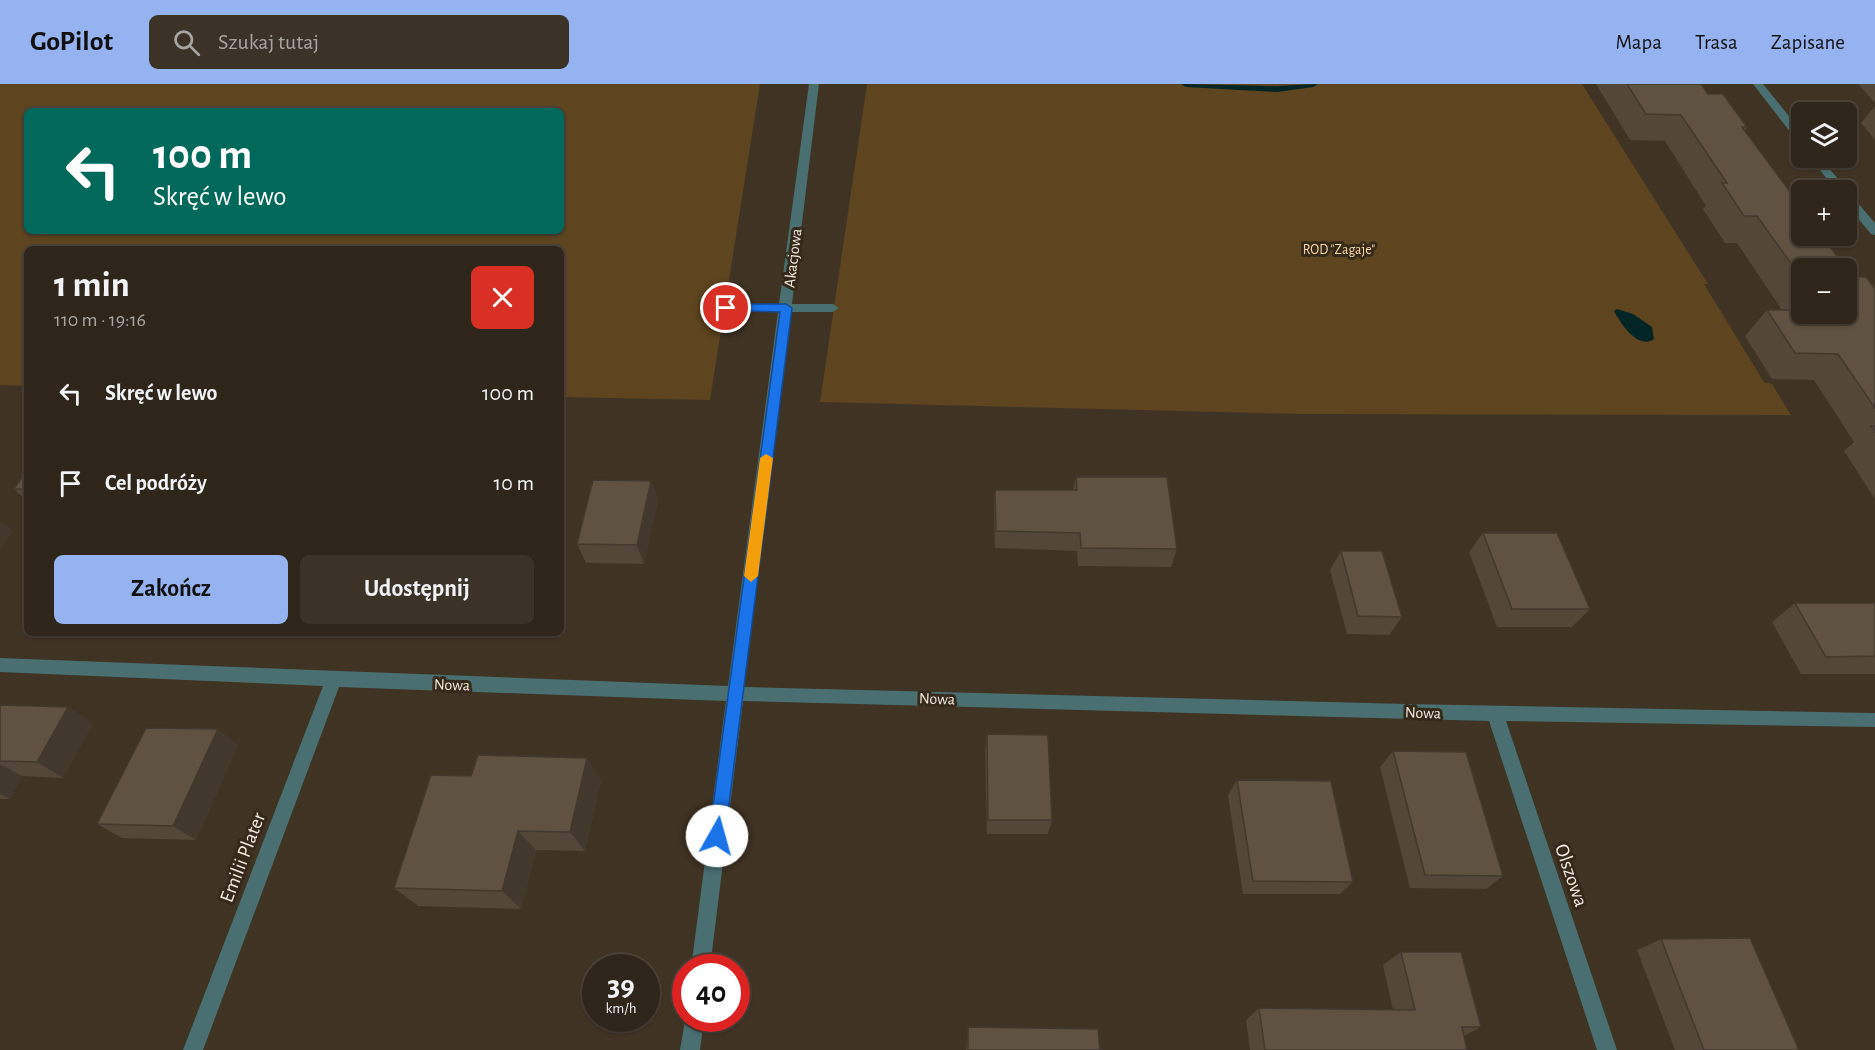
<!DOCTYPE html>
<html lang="pl">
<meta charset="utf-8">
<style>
body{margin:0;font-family:"Alegreya Sans",sans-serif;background:#3b3228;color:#f1f3f6;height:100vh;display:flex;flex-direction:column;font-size:22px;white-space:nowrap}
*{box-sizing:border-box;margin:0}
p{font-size:20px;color:#a7a5a3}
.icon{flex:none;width:33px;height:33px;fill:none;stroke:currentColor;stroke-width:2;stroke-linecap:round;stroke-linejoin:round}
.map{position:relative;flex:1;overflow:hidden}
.side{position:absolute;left:24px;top:162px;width:540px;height:390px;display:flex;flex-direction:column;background:#2f261b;border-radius:9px;box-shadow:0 2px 4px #0004,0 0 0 2px #4a433a}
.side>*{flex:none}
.hud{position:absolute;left:24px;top:24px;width:540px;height:126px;border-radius:9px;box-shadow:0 2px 4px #0004,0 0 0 2px #4a433a;background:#00695c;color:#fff;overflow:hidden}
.controls{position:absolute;left:1791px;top:18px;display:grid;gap:12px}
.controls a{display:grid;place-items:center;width:66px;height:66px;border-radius:9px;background:#2f261b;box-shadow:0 2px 4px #0004,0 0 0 2px #4a433a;font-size:30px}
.speed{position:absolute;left:582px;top:870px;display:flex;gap:12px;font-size:30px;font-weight:700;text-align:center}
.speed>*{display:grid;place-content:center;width:78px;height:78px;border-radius:50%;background:#2f261b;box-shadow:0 2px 4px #0004,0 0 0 2px #4a433a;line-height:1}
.speed small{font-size:15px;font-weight:400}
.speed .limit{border:9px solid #d22;background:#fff;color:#111}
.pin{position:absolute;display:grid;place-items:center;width:51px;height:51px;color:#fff;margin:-26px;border:3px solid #fff;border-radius:50%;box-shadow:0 2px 6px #0007}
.me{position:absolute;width:66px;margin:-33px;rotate:7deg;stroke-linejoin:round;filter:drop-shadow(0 0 4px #0008)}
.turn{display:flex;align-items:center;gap:21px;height:126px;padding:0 30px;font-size:27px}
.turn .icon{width:78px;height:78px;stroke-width:2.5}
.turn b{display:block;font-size:42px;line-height:51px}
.round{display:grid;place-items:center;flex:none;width:63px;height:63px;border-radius:9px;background:#3b3228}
.head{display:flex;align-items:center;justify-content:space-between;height:102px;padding:0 30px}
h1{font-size:36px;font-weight:700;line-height:45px}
.action{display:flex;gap:12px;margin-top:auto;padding:12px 30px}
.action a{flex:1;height:69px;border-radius:9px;background:#95b2f1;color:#111;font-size:24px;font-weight:700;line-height:69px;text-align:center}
.action a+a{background:#3b3228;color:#f1f3f6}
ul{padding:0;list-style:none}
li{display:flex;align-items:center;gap:18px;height:90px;padding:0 30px}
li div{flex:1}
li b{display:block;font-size:22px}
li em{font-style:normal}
header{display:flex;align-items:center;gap:36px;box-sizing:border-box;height:84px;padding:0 30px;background:#95b2f1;color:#111}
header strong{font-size:28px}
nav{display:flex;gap:33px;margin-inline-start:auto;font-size:21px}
.search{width:420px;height:54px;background:#3b3228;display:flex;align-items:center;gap:15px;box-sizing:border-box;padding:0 21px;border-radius:9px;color:#a7a5a3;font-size:22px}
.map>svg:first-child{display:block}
.green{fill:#5e441f;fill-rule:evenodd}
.water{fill:#022526}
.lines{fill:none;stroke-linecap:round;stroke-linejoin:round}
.stream{fill:#022526;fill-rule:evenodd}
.minor{fill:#496f71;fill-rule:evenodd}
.wall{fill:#524738}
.shaded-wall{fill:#42392e}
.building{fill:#5f5241;stroke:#42392e;stroke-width:1.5}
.route{fill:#1a73e8;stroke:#114b97;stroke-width:1.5}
.slow{fill:#f59e0b}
.labels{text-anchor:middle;stroke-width:6;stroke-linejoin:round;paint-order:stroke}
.far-park-label{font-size:14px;fill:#fdd6a6;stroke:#35291a}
.street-label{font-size:16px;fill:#f3ebe2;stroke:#35291a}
.near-street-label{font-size:20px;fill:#f3ebe2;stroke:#35291a}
</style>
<header>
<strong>GoPilot</strong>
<div class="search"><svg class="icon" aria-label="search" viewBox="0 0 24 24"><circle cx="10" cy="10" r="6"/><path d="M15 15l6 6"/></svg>Szukaj tutaj</div>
<nav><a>Mapa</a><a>Trasa</a><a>Zapisane</a></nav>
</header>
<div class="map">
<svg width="1875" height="966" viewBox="0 0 1875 966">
<rect width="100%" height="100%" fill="#3f3324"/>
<path class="green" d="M0 0H760L710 316 561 313V165H27V302L0 301ZM27 27H561V147H27Z
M867 0H1582L1708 200H1704L1764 298 1772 300 1791 331 1301 330 820 318Z"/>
<path class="water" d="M1617 225 1633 230 1652 243 1654 255C1638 266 1621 240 1614 227Z"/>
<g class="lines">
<path class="stream" d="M1181 0 1277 2 1318 0 1313 3 1277 8 1186 3Z"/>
<path class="minor" d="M809 0H819L792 220H833L839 224 833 228H791L744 603 1406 620 1875 629V643L1506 637 1617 966H1597L1489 637 743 617 710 884H691L726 617 339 603 203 966H183L323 602 0 588V574L728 602 778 228H726L720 224 726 220H779Z
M1753 0H1763L1802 48V59L1798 58Z
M1810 74H1820L1846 104 1848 106 1846 108 1836 106Z
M1846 109 1850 110 1875 139V151L1871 150 1846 120Z
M686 931V934H704L700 966H680Z"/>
</g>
<path class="wall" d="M1596 0H1701L1708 10 1747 43 1745 46 1802 184V230H1846L1852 193 1875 205V415L1844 367 1854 358 1814 296 1772 295 1745 252 1767 226H1782L1737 159H1725L1703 125 1706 122 1665 57 1630 56Z
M1858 0H1875V19Z
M1875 22V56L1861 39Z
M27 386V417L14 405Z
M1076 393 1177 465 1171 483 1078 482 1077 467 995 464 994 424 995 406H1073Z
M651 397 658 416 644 480 586 479 577 460Z
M1483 449 1590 525 1572 543H1497L1469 468Z
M1341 467 1402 533 1389 551 1347 550 1330 486Z
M1795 519H1875V590H1801L1772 538Z
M0 621 93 639 63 694 22 692 10 715H0Z
M987 650 1052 736 1048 750H987L985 666Z
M238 661 196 756 122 754 97 740Z
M1393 667 1503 792 1486 805 1410 804 1380 683Z
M587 674 601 696 585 767 536 766 521 825 418 822 394 804 471 692Z
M1237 696 1353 798 1340 810H1243L1228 711Z
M1661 855 1799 966H1675L1637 866Z
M1401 868 1481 943 1464 952 1467 966H1250L1246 936 1259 924 1393 926 1383 881Z
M968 943 1100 966H966Z"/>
<path class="shaded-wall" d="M651 397 658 416 644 480 637 461Z
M0 436 13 447 0 466Z
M68 623 93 639 63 694 37 678Z
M218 645 238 661 196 756 173 742Z
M587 674 601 696 585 767 570 748Z
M0 680 22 692 10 715 0 710Z
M518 747 536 766 521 825 502 807Z"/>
<path class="building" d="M1627 0H1701L1708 10H1723L1747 43H1742L1802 124V152H1822L1846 184H1802V195L1757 132H1744L1722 99H1727L1681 31 1646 30Z
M1846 185 1852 193H1866L1875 205V324L1838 270 1795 269 1767 226H1802V230H1846Z
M1871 342H1875V348Z
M27 386V405H14Z
M1076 393H1167L1177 465 1081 464 1080 449 996 447 995 406H1077Z
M593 396 651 397 637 461 577 460Z
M1483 449H1557L1590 525H1512Z
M1341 467H1382L1402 533 1358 532Z
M1795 519H1875V572L1826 573Z
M0 621 68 623 37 678 0 677Z
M146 644 218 645 173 742 97 740Z
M987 650 1048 651 1052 736H988Z
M1393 667 1466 668 1503 792 1425 791Z
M478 671 587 674 570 748 518 747 502 807 394 804 431 691 471 692Z
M1237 696 1331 697 1353 798 1253 797Z
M1750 854 1799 966H1704L1661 855Z
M1401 868H1461L1481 943H1462L1467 966H1265L1259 924 1415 926Z
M968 943 1098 945 1100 966H968Z"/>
<path class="route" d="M726 220H786L792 224 725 752 723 757 717 759 711 757 709 752 780 228 722 226V221Z"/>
<path class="slow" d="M766 370 773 374 758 492 751 498 744 492 760 374Z"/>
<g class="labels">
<g class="far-park-label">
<text x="1339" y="170">ROD "Zagaje"</text>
</g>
<g class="street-label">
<text transform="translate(792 174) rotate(-83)" y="6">Akacjowa</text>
<text transform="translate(452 600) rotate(2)" y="6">Nowa</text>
<text transform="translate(937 614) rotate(2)" y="6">Nowa</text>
<text transform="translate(1423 628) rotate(2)" y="6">Nowa</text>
</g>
<g class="near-street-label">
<text transform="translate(242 773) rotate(-69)" y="7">Emilii Plater</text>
<text transform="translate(1572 791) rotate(71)" y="7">Olszowa</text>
</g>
</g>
</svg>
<div class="controls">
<a><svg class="icon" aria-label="layers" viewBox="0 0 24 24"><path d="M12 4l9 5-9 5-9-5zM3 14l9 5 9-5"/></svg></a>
<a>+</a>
<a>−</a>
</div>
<div class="speed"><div>39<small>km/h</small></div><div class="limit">40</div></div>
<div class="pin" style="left:726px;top:224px;background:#d93025"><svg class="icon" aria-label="arrive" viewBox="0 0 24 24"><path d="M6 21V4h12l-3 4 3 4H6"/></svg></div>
<svg class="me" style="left:717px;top:752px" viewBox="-20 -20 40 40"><circle r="19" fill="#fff"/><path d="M0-13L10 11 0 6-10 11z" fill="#1a73e8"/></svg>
<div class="hud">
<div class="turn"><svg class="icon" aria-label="left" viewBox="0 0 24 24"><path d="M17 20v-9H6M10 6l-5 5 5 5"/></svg><div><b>100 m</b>Skręć w lewo</div></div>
</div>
<section class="side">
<div class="head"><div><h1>1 min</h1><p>110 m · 19:16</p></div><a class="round" style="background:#d93025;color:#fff"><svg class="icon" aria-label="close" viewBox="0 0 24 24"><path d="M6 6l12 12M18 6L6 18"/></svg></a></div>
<ul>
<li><svg class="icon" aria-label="left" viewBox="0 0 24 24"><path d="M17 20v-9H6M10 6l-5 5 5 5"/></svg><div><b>Skręć w lewo</b></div><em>100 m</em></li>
<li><svg class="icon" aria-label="arrive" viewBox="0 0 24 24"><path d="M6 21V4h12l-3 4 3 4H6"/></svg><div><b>Cel podróży</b></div><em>10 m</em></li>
</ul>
<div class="action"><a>Zakończ</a><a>Udostępnij</a></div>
</section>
</div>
